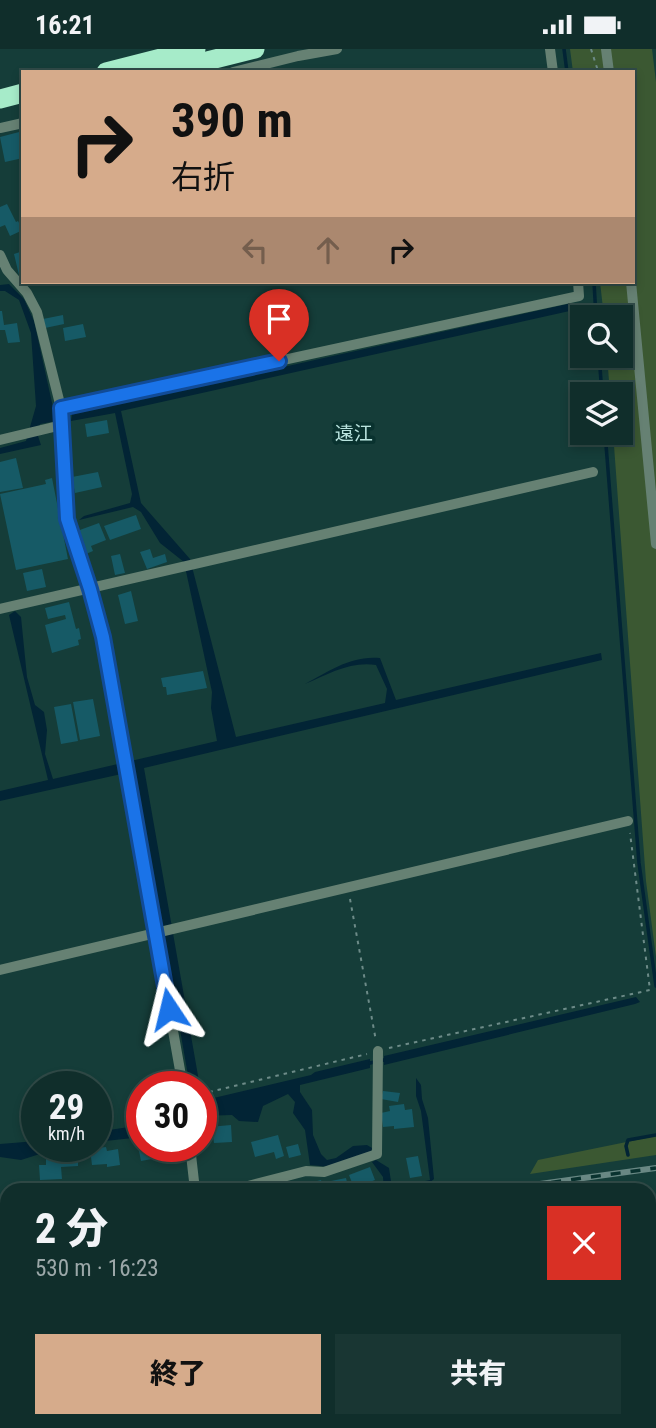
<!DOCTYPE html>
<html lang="ja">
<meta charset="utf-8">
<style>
body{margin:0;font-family:"Roboto Condensed","Noto Sans JP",sans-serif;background:#193633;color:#f1f3f6;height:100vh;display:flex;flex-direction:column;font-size:26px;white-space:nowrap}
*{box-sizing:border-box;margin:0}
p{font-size:23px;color:#9ca8a9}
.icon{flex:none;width:38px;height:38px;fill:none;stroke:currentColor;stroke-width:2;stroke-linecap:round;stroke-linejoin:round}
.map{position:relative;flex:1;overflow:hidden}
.drawer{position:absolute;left:0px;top:1134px;width:656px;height:245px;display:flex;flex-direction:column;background:#102e2b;border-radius:21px 21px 0 0;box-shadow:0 4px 10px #0003,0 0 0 2px #304a47}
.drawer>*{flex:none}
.banner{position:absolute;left:21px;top:21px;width:614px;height:214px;border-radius:0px;box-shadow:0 4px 10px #0003,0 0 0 2px #304a47;background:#d6ab8b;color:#111;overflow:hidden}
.buttons{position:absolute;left:570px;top:256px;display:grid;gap:14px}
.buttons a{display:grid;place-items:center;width:63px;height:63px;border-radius:0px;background:#102e2b;box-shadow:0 4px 10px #0003,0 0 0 2px #304a47;font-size:35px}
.speed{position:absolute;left:21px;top:1022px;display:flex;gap:14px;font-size:35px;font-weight:700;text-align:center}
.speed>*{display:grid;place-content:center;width:91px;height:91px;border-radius:50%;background:#102e2b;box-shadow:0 4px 10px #0003,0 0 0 2px #304a47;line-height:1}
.speed small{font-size:18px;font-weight:400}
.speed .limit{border:10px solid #d22;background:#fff;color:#111}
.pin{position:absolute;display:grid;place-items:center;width:60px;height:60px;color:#fff;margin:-72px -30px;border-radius:50% 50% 50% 0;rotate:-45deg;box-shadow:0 0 7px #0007}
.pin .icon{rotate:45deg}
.me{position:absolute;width:77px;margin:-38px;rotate:350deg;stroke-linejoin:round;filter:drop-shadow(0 0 5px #0008)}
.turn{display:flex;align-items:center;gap:24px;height:147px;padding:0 35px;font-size:32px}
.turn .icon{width:91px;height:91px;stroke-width:2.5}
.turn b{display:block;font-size:49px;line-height:60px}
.lanes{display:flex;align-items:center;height:66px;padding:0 35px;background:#0003;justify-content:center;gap:35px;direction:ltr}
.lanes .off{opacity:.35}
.round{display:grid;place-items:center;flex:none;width:74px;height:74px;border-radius:0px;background:#193633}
.summary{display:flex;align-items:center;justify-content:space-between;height:119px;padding:0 35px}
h1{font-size:42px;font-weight:800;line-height:52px}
.button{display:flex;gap:14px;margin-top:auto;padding:14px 35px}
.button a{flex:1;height:80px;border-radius:0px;background:#d6ab8b;color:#111;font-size:28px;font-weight:800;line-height:80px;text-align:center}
.button a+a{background:#193633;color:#f1f3f6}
.status{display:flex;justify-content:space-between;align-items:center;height:49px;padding:0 35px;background:#102e2b;direction:ltr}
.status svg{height:19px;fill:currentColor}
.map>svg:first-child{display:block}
.green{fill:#3b5832}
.water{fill:#022435}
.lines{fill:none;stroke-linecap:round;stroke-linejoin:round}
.stream{stroke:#022435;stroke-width:3.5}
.building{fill:#165a66}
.path{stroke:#6d8b88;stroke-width:2;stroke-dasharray:3.5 5;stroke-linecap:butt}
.street{stroke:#668173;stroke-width:10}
.highway{stroke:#a6ebc9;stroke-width:19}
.rail-casing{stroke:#698884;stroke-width:6}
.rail{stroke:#09322f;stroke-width:3.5;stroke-dasharray:10;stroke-linecap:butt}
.route-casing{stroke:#114b97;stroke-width:18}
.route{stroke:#1a73e8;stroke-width:12}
.labels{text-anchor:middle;stroke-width:7;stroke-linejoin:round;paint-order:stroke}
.neighbourhood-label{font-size:19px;fill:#bae4df;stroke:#09322f}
</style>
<div class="status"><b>16:21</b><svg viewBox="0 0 49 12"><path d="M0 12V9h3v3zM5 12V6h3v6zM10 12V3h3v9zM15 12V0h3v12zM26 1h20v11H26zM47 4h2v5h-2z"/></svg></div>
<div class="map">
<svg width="656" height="1379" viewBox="0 0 656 1379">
<rect width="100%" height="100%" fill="#153d39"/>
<path class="green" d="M570 0H652L656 33V908L646 832 613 383H621V345H610L607 306H621V268H604L600 233H634V23H573Z
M656 1087V1106L530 1125 538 1111Z"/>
<path class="water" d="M9 235 24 250 34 272 56 372 40 375 38 387 41 396 0 405V399L26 392 36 357 31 284 19 251 5 242H0V236Z
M572 254 574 261 121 362 141 454 190 510 236 688 385 654 387 640 376 616C351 612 328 625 305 635 329 622 352 606 380 609L396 651 601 604 602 611 144 719 200 1038H190L135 722 0 752V742L48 731 9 566 15 562 21 568 27 628 35 656 44 663 47 681 45 705 53 730 217 692 211 659 212 643 184 513 160 494 141 463 133 458 79 471 84 467 130 454 132 445 115 364 71 372 72 365Z
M636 948 640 953 635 955 384 1016V1007Z
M370 1010V1019L300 1036V1043L312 1061 313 1086 321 1105 327 1111 336 1109 353 1097 367 1096 372 1099 370 1105 331 1118 310 1116 305 1081 293 1064 295 1053 288 1045 263 1057 258 1073 239 1072 232 1066 201 1067V1052L311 1026 315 1023Z
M416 1029 421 1036 422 1050 428 1069 434 1130C422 1142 400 1141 384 1141L383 1128 372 1113 376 1111 389 1119 392 1139 430 1131 421 1062 416 1047Z
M142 1076V1088L96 1093V1083Z
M37 1092V1097H65L21 1111 0 1108V1095Z"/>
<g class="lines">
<path class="stream" d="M564 0 567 23
M594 233 596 268
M599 306 602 345
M605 383 639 814 656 937
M370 1014 384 1011
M628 1106 626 1097 628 1091 656 1086
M649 1174 656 1173"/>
</g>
<path class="building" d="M23 82V109L5 113 0 88Z
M7 155 16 173 18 172 23 181 10 187 5 176 0 178V158Z
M23 199V225L19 226 14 205 20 203 19 200Z
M0 262H2L4 276 17 274 20 293 8 294 5 281H0Z
M63 266 64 275 45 279 43 270Z
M83 275 86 288 65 292 63 279Z
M107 371 109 384 87 388 85 375Z
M16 409 23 439 0 443V413Z
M98 423 102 438 75 444 72 428Z
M52 429 68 510 16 521 0 445 46 435 45 431Z
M136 466 141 480 110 491 104 477Z
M99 474 106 491 91 497 93 502 86 505 77 482Z
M150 500 153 509 165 505 167 513 147 520 140 503Z
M120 505 125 524 115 526 111 507Z
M42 520 46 538 27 542 23 524Z
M131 542 138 572 125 575 118 546Z
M69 553 76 580 79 579 81 590 78 591 79 596 52 604 45 576 66 570 65 566 48 570 45 559Z
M203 622 207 639 167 646 166 638H163L161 629Z
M93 650 100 687 80 691 73 653Z
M71 655 78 692 61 695 54 658Z
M383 1042 400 1044 398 1053 381 1050Z
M404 1055 405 1061 412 1060 414 1078 394 1080V1077L383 1078 381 1064 390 1062 389 1057Z
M231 1076 232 1093 214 1094 213 1087H210L209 1078Z
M278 1086 284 1107 276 1110 274 1103 255 1108 251 1093Z
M298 1095 301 1106 289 1109 286 1098Z
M161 1097 163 1108 141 1112 139 1102Z
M106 1098 107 1102 118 1100 120 1116 107 1118V1115L92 1116 90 1100Z
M78 1106V1117L61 1118 62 1130 40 1131 39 1116H46V1108Z
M418 1107 422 1127 410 1129 406 1109Z
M370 1118 375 1131 354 1139 349 1126Z
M346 1129 349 1141H333L331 1132Z
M321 1131 324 1141H295L294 1138Z"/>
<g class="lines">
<path class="path" d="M591 0 598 22
M350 850 376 992
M389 999 650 941 630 784
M201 1045 367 1005
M327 1135 329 1141
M416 1141 435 1136
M649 1179H656"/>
<path class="street" d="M550 0 553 23
M606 0 609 23
M233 23 298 7 337 0
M0 79 23 74
M0 206 7 221 27 244 37 263 61 359 67 470 90 539 103 588 183 1038
M631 233 656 495
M61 359 579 247 578 233
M0 391 62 376
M0 560 593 423
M0 921 628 772
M190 1097 195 1141
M233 1141 306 1122 324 1123 377 1105 378 1002
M0 1204 7 1202
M0 1280 7 1279
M93 1372 95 1379
M241 1372 243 1379
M444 1372 445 1379"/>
<path class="highway" d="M106 23 196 0
M163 23 255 0
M0 50 23 44"/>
<defs>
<path id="rail" d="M512 1141 540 1135 656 1119
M649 1150 656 1149
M0 1254 7 1253
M0 1266 7 1264"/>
</defs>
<use href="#rail" class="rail-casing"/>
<use href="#rail" class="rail"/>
</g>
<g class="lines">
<defs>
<path id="route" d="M169 960 103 588 90 540 67 470 61 359 279 312"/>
</defs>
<use href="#route" class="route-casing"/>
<use href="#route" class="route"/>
</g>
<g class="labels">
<g class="neighbourhood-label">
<text x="354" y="391">遠江</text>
</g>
</g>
</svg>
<div class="buttons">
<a><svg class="icon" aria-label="search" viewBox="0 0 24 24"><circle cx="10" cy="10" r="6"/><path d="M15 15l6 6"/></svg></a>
<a><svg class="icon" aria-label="layers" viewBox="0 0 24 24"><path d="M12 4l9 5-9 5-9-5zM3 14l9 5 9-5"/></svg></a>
</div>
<div class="speed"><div>29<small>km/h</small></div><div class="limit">30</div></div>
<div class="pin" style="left:279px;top:312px;background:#d93025"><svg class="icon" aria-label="arrive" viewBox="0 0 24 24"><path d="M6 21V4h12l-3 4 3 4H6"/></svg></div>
<svg class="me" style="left:169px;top:960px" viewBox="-20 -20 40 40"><path d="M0-17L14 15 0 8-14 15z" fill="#1a73e8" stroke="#fff" stroke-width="4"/></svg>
<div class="banner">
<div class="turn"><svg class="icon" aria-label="right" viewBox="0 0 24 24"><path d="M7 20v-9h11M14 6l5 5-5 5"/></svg><div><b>390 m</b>右折</div></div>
<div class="lanes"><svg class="icon off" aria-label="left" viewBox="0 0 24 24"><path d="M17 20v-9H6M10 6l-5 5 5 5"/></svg><svg class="icon off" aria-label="ahead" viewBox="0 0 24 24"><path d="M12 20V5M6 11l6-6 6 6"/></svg><svg class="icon" aria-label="right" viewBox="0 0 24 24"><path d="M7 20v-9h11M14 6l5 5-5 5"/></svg></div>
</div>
<section class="drawer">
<div class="summary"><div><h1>2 分</h1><p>530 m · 16:23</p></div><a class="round" style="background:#d93025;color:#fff"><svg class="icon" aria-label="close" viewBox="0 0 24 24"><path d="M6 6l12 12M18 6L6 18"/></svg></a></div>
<div class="button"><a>終了</a><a>共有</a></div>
</section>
</div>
